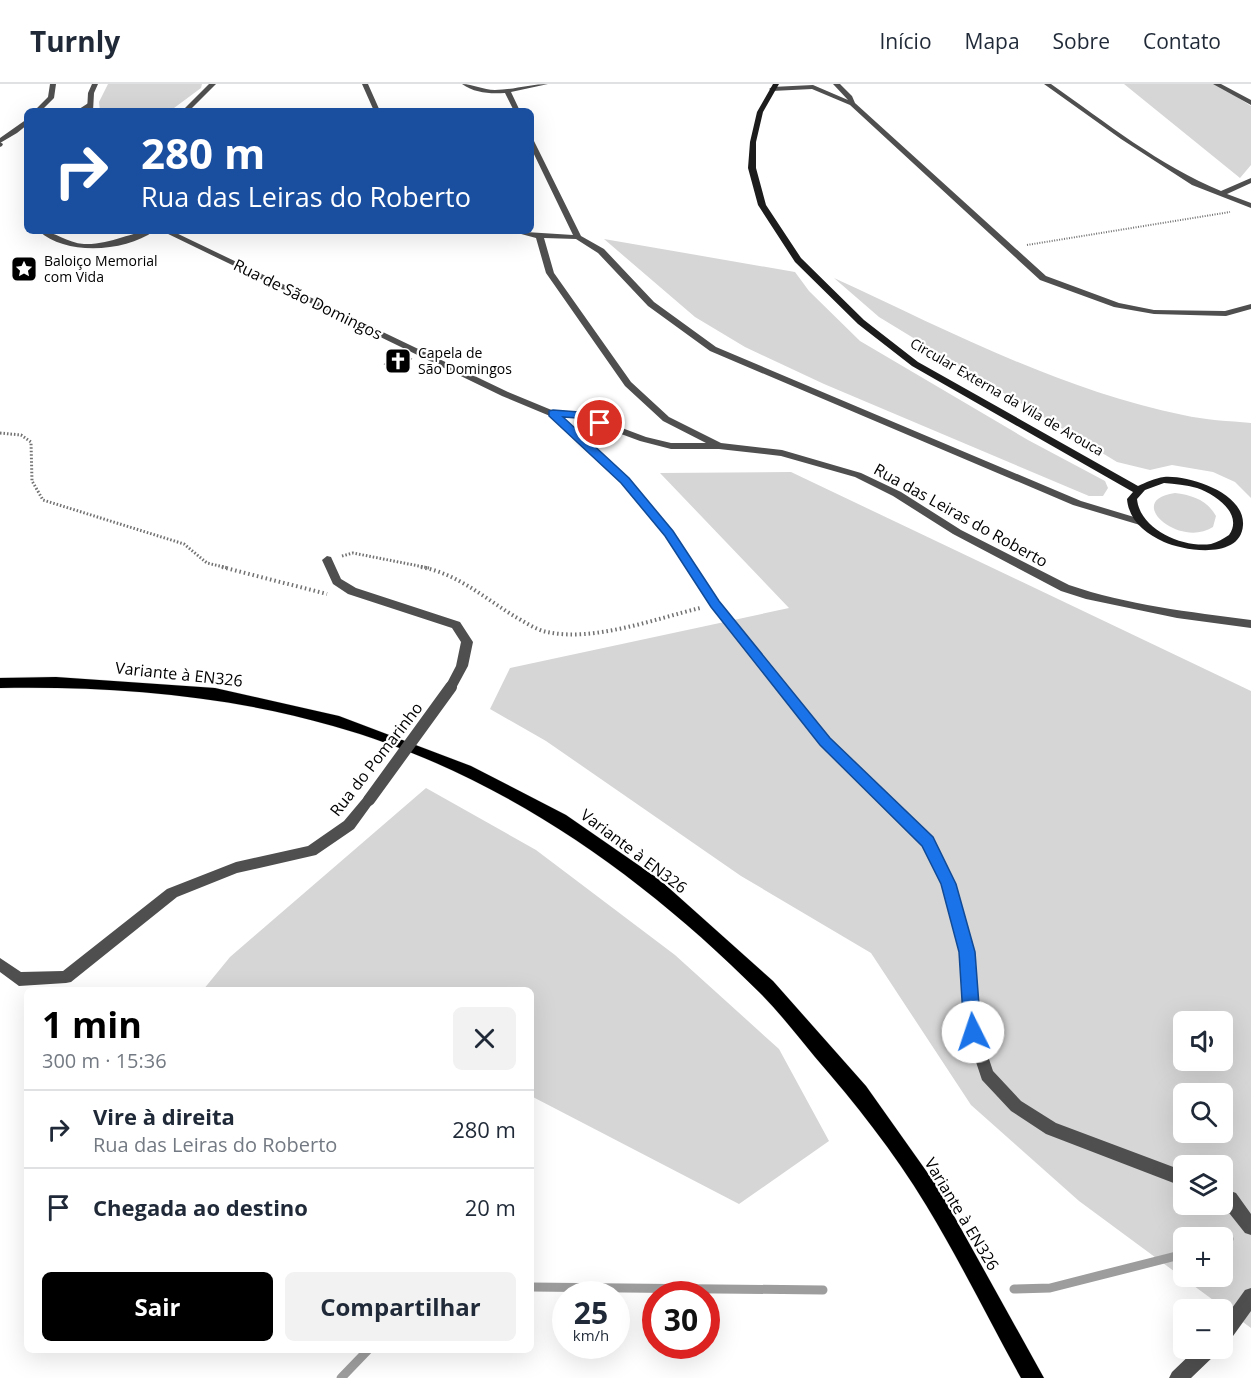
<!DOCTYPE html>
<html lang="pt">
<meta charset="utf-8">
<style>
body{margin:0;font-family:"Open Sans",sans-serif;background:#f2f2f3;color:#1f2937;height:100vh;display:flex;flex-direction:column;font-size:22px;white-space:nowrap}
*{box-sizing:border-box;margin:0}
p{font-size:20px;color:#747a83}
.icon{flex:none;width:33px;height:33px;fill:none;stroke:currentColor;stroke-width:2;stroke-linecap:round;stroke-linejoin:round}
.map{position:relative;flex:1;overflow:hidden}
.sheet{position:absolute;left:24px;top:903px;width:510px;height:366px;display:flex;flex-direction:column;background:#fff;border-radius:9px;box-shadow:0 6px 24px #0002}
.sheet>*{flex:none}
.guide{position:absolute;left:24px;top:24px;width:510px;height:126px;border-radius:9px;box-shadow:0 6px 24px #0002;background:#1a4fa0;color:#fff;overflow:hidden}
.controls{position:absolute;left:1173px;top:927px;display:grid;gap:12px}
.controls a{display:grid;place-items:center;width:60px;height:60px;border-radius:9px;background:#fff;box-shadow:0 6px 24px #0002;font-size:30px}
.speed{position:absolute;left:552px;top:1197px;display:flex;gap:12px;font-size:30px;font-weight:700;text-align:center}
.speed>*{display:grid;place-content:center;width:78px;height:78px;border-radius:50%;background:#fff;box-shadow:0 6px 24px #0002;line-height:1}
.speed small{font-size:15px;font-weight:400}
.speed .limit{border:9px solid #d22;background:#fff;color:#111}
.pin{position:absolute;display:grid;place-items:center;width:51px;height:51px;color:#fff;margin:-26px;border:3px solid #fff;border-radius:50%;box-shadow:0 2px 6px #0007}
.me{position:absolute;width:66px;margin:-33px;rotate:356deg;stroke-linejoin:round;filter:drop-shadow(0 0 4px #0008)}
.turn{display:flex;align-items:center;gap:21px;height:126px;padding:0 18px;font-size:27px}
.turn .icon{width:78px;height:78px;stroke-width:2.5}
.turn b{display:block;font-size:42px;line-height:51px}
.round{display:grid;place-items:center;flex:none;width:63px;height:63px;border-radius:9px;background:#f2f2f3}
.summary{display:flex;align-items:center;justify-content:space-between;height:102px;padding:0 18px}
h1{font-size:36px;font-weight:700;line-height:45px;color:#000}
.action{display:flex;gap:12px;margin-top:auto;padding:12px 18px}
.action a{flex:1;height:69px;border-radius:9px;background:#000;color:#fff;font-size:24px;font-weight:700;line-height:69px;text-align:center}
.action a+a{background:#f2f2f3;color:#1f2937}
ul{padding:0;list-style:none}
li{display:flex;align-items:center;gap:18px;height:78px;padding:0 18px;border-top:2px solid #e0e1e3}
li div{flex:1}
li b{display:block;font-size:22px}
li em{font-style:normal}
header{display:flex;align-items:center;gap:36px;box-sizing:border-box;height:84px;padding:0 30px;background:#fff;border-bottom:2px solid #e0e1e3}
header strong{font-size:28px}
nav{display:flex;gap:33px;margin-inline-start:auto;font-size:21px}
.map>svg:first-child{display:block}
.green{fill:#d6d6d6;fill-rule:evenodd}
.lines{fill:none;stroke-linecap:round;stroke-linejoin:round}
.stream{stroke:#9d9d9d;stroke-width:9}
.building{fill:#bfbfbf;stroke:#939393;stroke-width:1.5}
.primary-casing{stroke:#dbdbdb;stroke-width:1}
.path-far2{stroke:#717171;stroke-width:2;stroke-dasharray:1 1.5;stroke-linecap:butt}
.path-far1{stroke:#717171;stroke-width:3;stroke-dasharray:1.5 2;stroke-linecap:butt}
.path{stroke:#717171;stroke-width:4;stroke-dasharray:1.5 3;stroke-linecap:butt}
.service{fill:#4f4f4f;fill-rule:evenodd}
.minor{fill:#4f4f4f;fill-rule:evenodd}
.tertiary{fill:#4f4f4f;fill-rule:evenodd}
.secondary{fill:#1c1c1c;fill-rule:evenodd}
.primary{fill:#000;fill-rule:evenodd}
.minor-bridge{stroke:#4f4f4f;stroke-width:12}
.route{fill:#1a73e8;stroke:#114b97;stroke-width:1.5}
.labels{text-anchor:middle;stroke-width:4.5;stroke-linejoin:round;paint-order:stroke}
.far-poi-label{font-size:14px;fill:#000;stroke:#fff;text-anchor:start}
.far-street-label{font-size:14px;fill:#000;stroke:#fff}
.street-label{font-size:16px;fill:#000;stroke:#fff}
</style>
<header>
<strong>Turnly</strong>
<nav><a>Início</a><a>Mapa</a><a>Sobre</a><a>Contato</a></nav>
</header>
<div class="map">
<svg width="1251" height="1294" viewBox="0 0 1251 1294">
<rect width="100%" height="100%" fill="#fff"/>
<path class="green" d="M108 0H202L201 4 170 27H100L99 18Z
M1124 0H1217L1251 22V81L1240 94Z
M604 155 795 188 809 207 860 257 1028 356 1105 397 1108 404 1103 412H1089L824 300 745 263 695 233Z
M834 194C947 246 1060 306 1183 331 1205 336 1229 337 1251 339V414L1235 398 1213 388 1172 381 1150 386 1117 378 879 233Z
M791 388 1251 607V1244L1079 1117 971 1021 871 869 741 792 546 657 490 625 510 584 789 524 660 389ZM1184 938H1222V976H1184ZM1184 1010H1222V1048H1184ZM1184 1082H1222V1120H1184ZM1184 1154H1222V1192H1184Z
M1175 409C1192 411 1207 416 1216 432L1213 443C1179 465 1123 416 1175 409Z
M426 704 536 766 675 871 779 965 829 1057 739 1120 531 1012V906H203L230 873Z"/>
<g class="lines">
<path class="stream" d="M1222 1157 1229 1155
M531 1203 823 1206
M1014 1205 1050 1204 1184 1170
M341 1294 368 1266"/>
</g>
<path class="building" d="M400 270 411 275 397 285 385 280Z"/>
<g class="lines">
<defs>
<path id="primary" d="M56 593 215 604 339 632 471 682 566 731 660 796 773 897 866 1002 939 1105 1044 1294H1021C989 1236 960 1177 926 1121 894 1068 855 1019 815 973 797 951 779 928 759 908 640 789 497 688 333 642 226 611 111 602 0 604V594Z"/>
</defs>
<use href="#primary" class="primary-casing"/>
<path class="path-far2" d="M1027 161 1230 128"/>
<path class="path-far1" d="M0 349 21 351 31 358 32 397 43 416 184 460 207 479 228 484
M342 472 353 469 429 484"/>
<path class="path" d="M222 483 327 510
M421 483C458 490 483 513 514 532 523 537 536 546 547 548 593 558 655 535 700 524"/>
<path class="service" d="M90 18 93 20 92 21 83 27H76Z
M0 58 3 60 2 62 0 63Z"/>
<path class="minor" d="M50 0H56L54 14 41 27H34L48 13Z
M362 0H368L380 27H374Z
M462 0C473 0 483 6 495 6 513 6 530 0 548 0L511 8 520 27H514L505 9C489 10 475 9 462 0Z
M833 0H840L852 12 855 19 1046 192 1119 219 1154 226 1225 227 1251 220V225L1226 232 1154 230 1114 223 1040 196 850 21 812 5 772 7 769 5 772 3 813 1 848 16Z
M1044 0H1051C1105 38 1160 82 1221 107L1251 94V99L1227 110 1251 119V124L1192 101 1121 55Z
M1213 0H1221L1251 16V21Z
M27 35V41L17 49 0 59V54Z
M531 55 534 57 581 152 604 165 654 218 716 263 1081 417 1144 436 1145 438 1140 441 1073 421 710 267 648 222 598 169 576 155 544 154 554 189 631 298 669 333 721 359 782 366 861 389 901 408 961 446 1069 501C1127 521 1190 528 1251 536V544L1177 534 1086 515 1061 507 953 450 893 412 855 393 781 372 719 365H671L640 357 578 334 562 333 628 395 673 448 719 517 829 655 932 753 956 800 974 868 980 948 993 987 1021 1017 1056 1039 1184 1087V1103L1046 1050 1011 1027 982 996 966 948 960 868 942 800 922 761 821 661 711 523 665 452 622 399 550 332 502 312 162 147H172L508 308 554 327 582 329 646 353 671 359H706L663 337 625 302 546 189 536 154 510 147 573 151 531 64Z
M327 472 331 473 341 495 356 504 460 538 473 558 468 582 455 606 451 607 445 603 456 582 461 558 452 544 348 510 333 500 322 476Z
M369 711 373 712 375 716 354 745 316 771 237 789 177 813 71 898 66 899 19 902 0 888V874L21 888 63 887 167 805 236 778 308 762 344 737 365 712Z
M1222 1104 1236 1109 1251 1130V1151L1245 1149 1222 1120Z
M1251 1204V1227L1228 1259 1222 1261V1238L1245 1206Z
M1197 1264H1219L1216 1270 1191 1294H1169L1172 1288Z"/>
<path class="tertiary" d="M92 0H98L94 9 93 27H87L88 9Z
M209 0H216L189 27H182Z
M39 147C55 147 67 159 84 160 111 161 131 147 154 147 125 168 66 172 39 147Z"/>
<path class="secondary" d="M773 0H779L763 28 756 58V84L766 121 801 174 864 236 918 278 1138 402C1145 399 1155 394 1164 393 1189 391 1245 409 1243 441 1241 476 1184 467 1164 458 1145 449 1129 437 1127 415L1133 408 912 282 858 240 795 178 758 121 748 84 750 58 757 28ZM1164 399C1175 400 1186 401 1197 404 1215 410 1244 430 1229 451 1223 455 1218 458 1211 460 1183 464 1140 446 1137 415L1145 406Z"/>
<use href="#primary" class="primary"/>
<path class="minor-bridge" d="M369 716 451 603"/>
</g>
<path class="route" d="M553 326 579 328 604 337 606 339 600 342 577 334 563 333 629 394 673 447 719 517 830 654 933 753 956 800 975 868 981 948 978 954 973 956 967 954 964 948 959 868 941 800 922 762 820 661 711 523 665 452 621 399 549 332V327Z"/>
<defs>
<symbol id="sight-square" viewBox="-11 -11 22 22"><rect x="-9" y="-9" width="18" height="18" rx="4" fill="#000" stroke="#fff"/><path d="M0-6L1.8-2.2L6-1.7L2.9 1.2L3.7 5.4L0 3.3L-3.7 5.4L-2.9 1.2L-6-1.7L-1.8-2.2Z" fill="#fff"/></symbol>
<symbol id="church-square" viewBox="-11 -11 22 22"><rect x="-9" y="-9" width="18" height="18" rx="4" fill="#000" stroke="#fff"/><path d="M-1.2-6h2.4v3.5h3.3v2.4h-3.3V6h-2.4V-.1h-3.3v-2.4h3.3Z" fill="#fff"/></symbol>
</defs>
<g fill-rule="evenodd">
<use href="#sight-square" x="9" y="170" width="30" height="30"/>
<use href="#church-square" x="383" y="262" width="30" height="30"/>
</g>
<g class="labels">
<g class="far-poi-label">
<text x="44" y="182">Baloiço Memorial<tspan x="44" dy="16">com Vida</tspan></text>
<text x="418" y="274">Capela de<tspan x="418" dy="16">São Domingos</tspan></text>
</g>
<g class="far-street-label">
<text transform="translate(1007 313) rotate(30)" y="5">Circular Externa da Vila de Arouca</text>
</g>
<g class="street-label">
<text transform="translate(308 215) rotate(26)" y="6">Rua de São Domingos</text>
<text transform="translate(961 431) rotate(29)" y="6">Rua das Leiras do Roberto</text>
<text transform="translate(179 590) rotate(6)" y="6">Variante à EN326</text>
<text transform="translate(376 675) rotate(-52)" y="6">Rua do Pomarinho</text>
<text transform="translate(634 767) rotate(37)" y="6">Variante à EN326</text>
<text transform="translate(962 1130) rotate(59)" y="6">Variante à EN326</text>
</g>
</g>
</svg>
<div class="controls">
<a><svg class="icon" aria-label="sound" viewBox="0 0 24 24"><path d="M4 9h4l5-4v14l-5-4H4zM17 9q2 3 0 6"/></svg></a>
<a><svg class="icon" aria-label="search" viewBox="0 0 24 24"><circle cx="10" cy="10" r="6"/><path d="M15 15l6 6"/></svg></a>
<a><svg class="icon" aria-label="layers" viewBox="0 0 24 24"><path d="M12 4l9 5-9 5-9-5zM3 14l9 5 9-5"/></svg></a>
<a>+</a>
<a>−</a>
</div>
<div class="speed"><div>25<small>km/h</small></div><div class="limit">30</div></div>
<div class="pin" style="left:600px;top:339px;background:#d93025"><svg class="icon" aria-label="arrive" viewBox="0 0 24 24"><path d="M6 21V4h12l-3 4 3 4H6"/></svg></div>
<svg class="me" style="left:973px;top:948px" viewBox="-20 -20 40 40"><circle r="19" fill="#fff"/><path d="M0-13L10 11 0 6-10 11z" fill="#1a73e8"/></svg>
<div class="guide">
<div class="turn"><svg class="icon" aria-label="right" viewBox="0 0 24 24"><path d="M7 20v-9h11M14 6l5 5-5 5"/></svg><div><b>280 m</b>Rua das Leiras do Roberto</div></div>
</div>
<section class="sheet">
<div class="summary"><div><h1>1 min</h1><p>300 m · 15:36</p></div><a class="round"><svg class="icon" aria-label="close" viewBox="0 0 24 24"><path d="M6 6l12 12M18 6L6 18"/></svg></a></div>
<ul>
<li><svg class="icon" aria-label="right" viewBox="0 0 24 24"><path d="M7 20v-9h11M14 6l5 5-5 5"/></svg><div><b>Vire à direita</b><p>Rua das Leiras do Roberto</p></div><em>280 m</em></li>
<li><svg class="icon" aria-label="arrive" viewBox="0 0 24 24"><path d="M6 21V4h12l-3 4 3 4H6"/></svg><div><b>Chegada ao destino</b></div><em>20 m</em></li>
</ul>
<div class="action"><a>Sair</a><a>Compartilhar</a></div>
</section>
</div>
